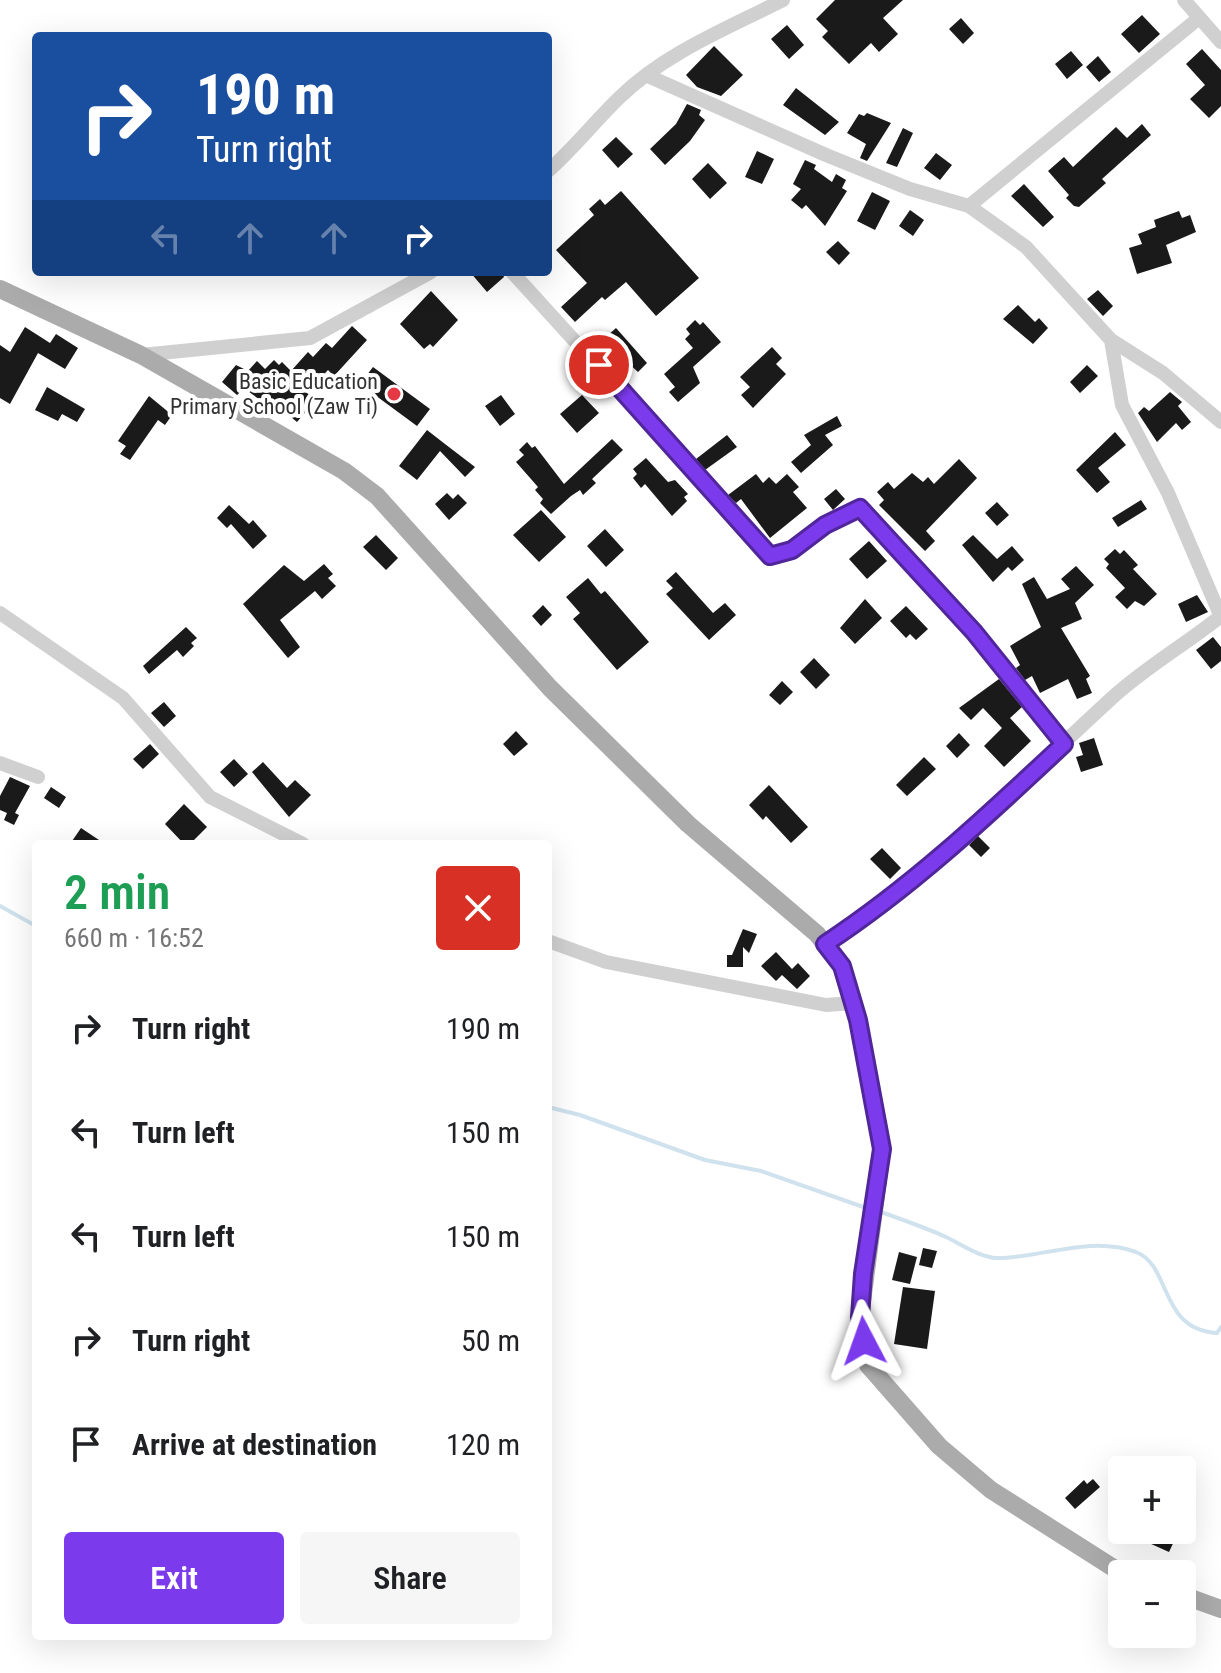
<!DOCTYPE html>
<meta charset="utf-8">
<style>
body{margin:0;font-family:"Roboto Condensed",sans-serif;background:#f6f6f6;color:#202124;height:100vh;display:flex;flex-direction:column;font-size:30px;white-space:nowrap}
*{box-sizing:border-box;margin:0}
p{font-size:26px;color:#757577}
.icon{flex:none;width:44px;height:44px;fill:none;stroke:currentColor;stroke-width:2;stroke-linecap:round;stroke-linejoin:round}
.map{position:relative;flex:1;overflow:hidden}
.side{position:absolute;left:32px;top:840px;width:520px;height:800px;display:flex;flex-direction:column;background:#fff;border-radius:8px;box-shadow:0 8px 32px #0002}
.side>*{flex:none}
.top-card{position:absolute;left:32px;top:32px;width:520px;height:244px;border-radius:8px;box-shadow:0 8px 32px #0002;background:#1a4fa0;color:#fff;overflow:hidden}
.buttons{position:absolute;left:1108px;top:1456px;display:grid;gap:16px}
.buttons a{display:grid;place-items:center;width:88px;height:88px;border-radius:8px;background:#fff;box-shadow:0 8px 32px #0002;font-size:40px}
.pin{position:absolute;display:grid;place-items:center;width:68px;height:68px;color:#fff;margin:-34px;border:4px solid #fff;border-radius:50%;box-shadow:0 2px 8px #0007}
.me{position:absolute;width:88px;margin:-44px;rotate:356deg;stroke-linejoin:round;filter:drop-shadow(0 0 6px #0008)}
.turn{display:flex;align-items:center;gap:28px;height:168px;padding:0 32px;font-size:36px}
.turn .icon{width:104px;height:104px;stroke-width:2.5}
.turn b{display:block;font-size:56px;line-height:68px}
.lanes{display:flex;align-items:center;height:76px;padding:0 32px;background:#0003;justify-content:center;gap:40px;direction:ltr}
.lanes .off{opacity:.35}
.round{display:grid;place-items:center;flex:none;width:84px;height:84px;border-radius:8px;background:#f6f6f6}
.overview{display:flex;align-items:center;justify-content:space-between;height:136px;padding:0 32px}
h1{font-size:48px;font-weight:600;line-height:60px;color:#1e9e55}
.action{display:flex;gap:16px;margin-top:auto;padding:16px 32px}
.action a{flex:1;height:92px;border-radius:8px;background:#7c3aed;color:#fff;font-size:32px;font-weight:600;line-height:92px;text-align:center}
.action a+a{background:#f6f6f6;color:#202124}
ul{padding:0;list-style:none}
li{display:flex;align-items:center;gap:24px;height:104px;padding:0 32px}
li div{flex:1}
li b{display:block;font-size:30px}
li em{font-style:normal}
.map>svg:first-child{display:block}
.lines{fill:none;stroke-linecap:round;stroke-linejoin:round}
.stream{stroke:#cfe2ee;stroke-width:4}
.building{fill:#1a1a1a}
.minor{stroke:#d0d0d0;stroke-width:14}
.major{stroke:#ababab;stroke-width:18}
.route-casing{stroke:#51269a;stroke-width:20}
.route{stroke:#7c3aed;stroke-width:14}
.poi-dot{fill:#e63946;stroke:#fff;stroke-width:3}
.labels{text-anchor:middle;stroke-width:8;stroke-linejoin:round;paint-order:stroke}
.poi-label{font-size:22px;fill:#333;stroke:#fff;text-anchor:end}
</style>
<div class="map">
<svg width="1221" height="1673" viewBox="0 0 1221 1673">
<rect width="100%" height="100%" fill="#fff"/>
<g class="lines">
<path class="stream" d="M0 906 36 926
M548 1107 580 1115 705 1160 761 1171 869 1209
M878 1211C901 1219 924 1227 946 1237 961 1244 981 1258 997 1258 1043 1258 1089 1235 1136 1252 1172 1266 1159 1330 1217 1333L1221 1327"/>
</g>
<path class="building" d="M835 0H903L883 18 898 34 879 52 871 43 849 64 822 37 828 31 816 19Z
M1142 15 1160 34 1139 53 1121 34Z
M961 18 974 33 963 44 949 29Z
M787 25 804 45 789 59 771 39Z
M714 46 743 75 721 96 697 87 686 75Z
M1202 49 1221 70V106L1209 118 1190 99 1205 85 1186 64Z
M1071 51 1083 65 1067 79 1055 64Z
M1098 56 1111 72 1099 82 1086 67Z
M796 88 839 122 825 135 783 105Z
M687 104 701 110 699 115 705 120 690 141 665 165 650 149 676 124Z
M867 113 891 123 867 161 860 158 866 144 847 133 859 114 864 116Z
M1142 124 1151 135 1102 179 1106 183 1079 207 1074 206 1066 198 1069 195 1048 171 1064 157 1073 167 1116 127 1127 138Z
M903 128 913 133 897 167 886 163Z
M616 137 633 154 618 168 602 150Z
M757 151 774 159 762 184 745 177Z
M936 153 952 165 940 180 924 168Z
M805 160 816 165 814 169 832 182 836 174 846 180 842 188 847 191 825 226 806 205 802 209 791 200 801 189 793 184Z
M708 163 727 183 710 199 692 179Z
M1024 184 1054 217 1043 227 1011 196Z
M621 191 699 278 656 316 626 282 605 300 602 297 575 322 561 307 587 283 556 250 594 215 589 209 600 199 605 205Z
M872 192 890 201 875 230 857 221Z
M910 210 924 220 913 236 899 226Z
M1179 211 1182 218 1190 215 1196 232 1166 245 1172 263 1137 274 1129 248 1142 244 1138 234 1156 227 1154 220Z
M838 241 850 253 839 265 826 252Z
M470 272H502L504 277 487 292Z
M1098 290 1113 306 1103 316 1087 299Z
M431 291 458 320 433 347 430 344 424 349 400 324Z
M1018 305 1035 322 1039 318 1048 328 1033 344 1003 319Z
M695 320 700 325 703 322 721 342 693 367 700 383 678 402 669 392 675 387 664 374 693 348 685 339 690 334 686 329Z
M352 326 367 340 334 376 328 370 307 393 316 400 297 422 281 409 277 413 244 388 237 395 222 382 236 365 248 371 257 361 265 369 274 360 279 365 282 362 291 371 308 352 313 357 326 343 332 348Z
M25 327 50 343 56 334 78 348 65 369 38 353 10 404 0 398V345L10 352Z
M616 328 647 363 638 372 615 351 608 357 597 345Z
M772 347 782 358 776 364 786 374 753 408 741 395 750 387 740 377Z
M1087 365 1098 376 1080 393 1070 382Z
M373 367 430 409 417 426 360 384Z
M47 387 85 409 77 422 62 414 58 421 35 410Z
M1170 392 1182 402 1178 406 1191 422 1182 430 1176 423 1157 442 1138 413 1144 407 1149 411Z
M501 395 515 414 500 426 485 406Z
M582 395 599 413 577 433 560 414Z
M149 396 172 415 165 425 158 420 130 460 120 454 126 446 118 441Z
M837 416 842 426 825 435 833 445 801 473 791 462 811 445 804 435Z
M427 430 445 444 475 467 465 477 440 451 417 480 399 466Z
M1115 432 1126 445 1098 468 1110 482 1097 493 1076 470Z
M727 435 737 447 705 470 696 459Z
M612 439 623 450 592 479 596 483 583 495 580 490 571 496 551 514 540 503 543 499 535 490 538 487 516 462 524 455 519 450 527 442 532 448 535 446 564 484Z
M646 458 668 482 675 480 688 494 684 497 687 501 672 516 645 484 641 488 633 478 637 474 633 469Z
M959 459 977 478 926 531 935 541 925 551 879 505 884 500 877 492 888 482 894 489 912 473 923 482 928 477 934 484Z
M756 474 763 483 769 477 776 484 787 474 799 487 793 492 807 508 770 538 741 499 736 503 728 495Z
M836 489 845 499 833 510 824 499Z
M447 493 453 499 458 494 467 503 449 520 435 504Z
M1141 500 1147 509 1118 527 1112 518Z
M997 502 1009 515 997 526 985 513Z
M229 505 249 524 253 520 267 536 253 549 231 524 227 528 217 518Z
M541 510 566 537 539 562 513 535Z
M605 529 624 550 606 567 587 546Z
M376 535 398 558 386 570 363 547Z
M973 535 997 559 1012 546 1024 560 1012 571 1008 567 993 582 962 545Z
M869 541 887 561 867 579 849 559Z
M1115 549 1120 554 1124 550 1138 565 1133 569 1157 594 1144 606 1135 601 1127 609 1115 597 1125 588 1106 568 1109 564 1104 559Z
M324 564 333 574 328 578 336 586 322 599 315 591 280 620 300 647 288 658 243 604 284 565 304 581Z
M1076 566 1094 585 1075 603 1082 619 1061 628 1090 676 1086 679 1092 693 1077 699 1068 679 1040 693 1032 676 1025 680 1016 668 1020 665 1010 646 1041 627 1022 584 1034 577 1047 599 1070 589 1061 579Z
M676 572 713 613 725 603 736 615 709 640 666 594 673 588 666 581Z
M588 578 601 594 605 591 649 642 617 670 573 619 580 613 566 597Z
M1197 595 1208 612 1186 622 1178 604Z
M865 599 882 618 855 644 840 628Z
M543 605 552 615 541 626 532 616Z
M906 606 928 629 916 640 910 634 906 638 890 621Z
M186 627 197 638 191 643 194 646 183 657 177 650 149 674 143 666Z
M1213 637 1221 647V661L1211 669 1196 650Z
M814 658 830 675 816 689 800 672Z
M999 679 1022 707 1010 718 1031 741 1004 767 984 746 1002 728 983 708 971 720 959 708Z
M782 681 793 692 780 705 769 695Z
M164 702 176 716 164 727 151 713Z
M516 731 528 744 514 756 503 744Z
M959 733 970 745 957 758 946 746Z
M1094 738 1103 765 1081 772 1076 757 1083 755 1079 743Z
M150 744 159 754 143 769 133 759Z
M924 757 936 769 907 796 896 785Z
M234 759 248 774 234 787 220 772Z
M263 762 287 788 295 780 311 795 289 817 252 772Z
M10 777 30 786 15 813 19 815 14 825 4 820 7 813 0 810V796Z
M769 785 808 827 791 843 766 816 763 820 749 805Z
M51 787 66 797 59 808 44 798Z
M184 804 207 827 190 844H184L165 824Z
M81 828 105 844H70Z
M978 836 990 848 981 857 969 845Z
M882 848 901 868 890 879 870 859Z
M743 929 757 934 749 953 743 947V967H727V955H732Z
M776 952 792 969 798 963 810 976 797 989 782 975 776 981 761 966Z
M923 1248 937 1251 932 1268 919 1265Z
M899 1252 917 1257 910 1284 892 1280Z
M903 1287 935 1291 927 1349 894 1344Z
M1093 1479 1100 1487 1075 1509 1065 1498 1084 1480 1087 1484Z
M1120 1530H1167L1177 1535 1169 1552Z"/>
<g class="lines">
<path class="minor" d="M1184 0 1221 42
M648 76 826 155 910 189 969 206 1026 247 1111 340 1122 405 1168 493 1221 617
M548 171C574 148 595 121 620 97 665 53 728 28 783 0
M969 206 1199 18
M512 272 770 556 792 550 825 525 860 508 974 632 1064 744
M1111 340 1163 373 1221 422
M141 355 310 338 431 272
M0 613 123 698 210 797 303 844
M0 763 38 777
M548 941 606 962 826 1005 853 1003
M825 944C932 874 1019 783 1113 697 1146 667 1186 644 1221 616"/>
<path class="major" d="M0 289 141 355 344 471 377 496 550 688 688 824 817 934 842 966 858 1020 882 1149 860 1317 868 1365 939 1446 991 1490 1123 1574
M1182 1595 1221 1609"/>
</g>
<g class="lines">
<defs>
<path id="route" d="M599 365 770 556 792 550 825 525 860 508 974 632 1064 744C987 816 913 886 825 944L842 966 858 1020 882 1149 863 1274 860 1317 864 1341"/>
</defs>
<use href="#route" class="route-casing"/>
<use href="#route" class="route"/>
</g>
<circle class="poi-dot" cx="394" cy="394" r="8"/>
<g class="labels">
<g class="poi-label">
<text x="378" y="389">Basic Education<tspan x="378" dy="25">Primary School (Zaw Ti)</tspan></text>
</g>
</g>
</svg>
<div class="buttons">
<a>+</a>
<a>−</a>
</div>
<div class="pin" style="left:599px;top:365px;background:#d93025"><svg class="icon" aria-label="arrive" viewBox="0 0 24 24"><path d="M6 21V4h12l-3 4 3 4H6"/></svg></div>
<svg class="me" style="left:864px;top:1341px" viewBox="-20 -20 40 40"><path d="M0-17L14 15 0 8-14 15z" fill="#7c3aed" stroke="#fff" stroke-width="4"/></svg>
<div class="top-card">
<div class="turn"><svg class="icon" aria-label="right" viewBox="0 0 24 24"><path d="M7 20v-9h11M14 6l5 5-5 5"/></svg><div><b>190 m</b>Turn right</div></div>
<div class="lanes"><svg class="icon off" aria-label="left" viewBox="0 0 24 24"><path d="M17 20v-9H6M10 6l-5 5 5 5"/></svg><svg class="icon off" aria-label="ahead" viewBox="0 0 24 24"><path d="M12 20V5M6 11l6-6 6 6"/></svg><svg class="icon off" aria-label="ahead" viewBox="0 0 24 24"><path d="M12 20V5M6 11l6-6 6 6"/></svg><svg class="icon" aria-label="right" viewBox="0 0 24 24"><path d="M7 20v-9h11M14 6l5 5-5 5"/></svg></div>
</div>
<section class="side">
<div class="overview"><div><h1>2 min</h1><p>660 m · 16:52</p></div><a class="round" style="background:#d93025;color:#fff"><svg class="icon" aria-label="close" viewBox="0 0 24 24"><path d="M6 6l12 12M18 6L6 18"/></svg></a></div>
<ul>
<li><svg class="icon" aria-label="right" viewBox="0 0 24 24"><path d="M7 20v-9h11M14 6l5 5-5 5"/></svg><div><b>Turn right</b></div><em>190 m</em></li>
<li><svg class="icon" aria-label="left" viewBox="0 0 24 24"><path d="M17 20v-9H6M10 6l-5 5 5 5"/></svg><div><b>Turn left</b></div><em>150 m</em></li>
<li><svg class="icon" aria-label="left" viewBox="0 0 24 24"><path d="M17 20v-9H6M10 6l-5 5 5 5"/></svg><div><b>Turn left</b></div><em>150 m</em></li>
<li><svg class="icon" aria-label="right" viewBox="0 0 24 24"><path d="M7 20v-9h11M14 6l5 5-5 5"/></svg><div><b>Turn right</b></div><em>50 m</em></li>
<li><svg class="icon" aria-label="arrive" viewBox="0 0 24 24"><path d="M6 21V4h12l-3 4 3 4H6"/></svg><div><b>Arrive at destination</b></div><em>120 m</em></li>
</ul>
<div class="action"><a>Exit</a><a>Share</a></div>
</section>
</div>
